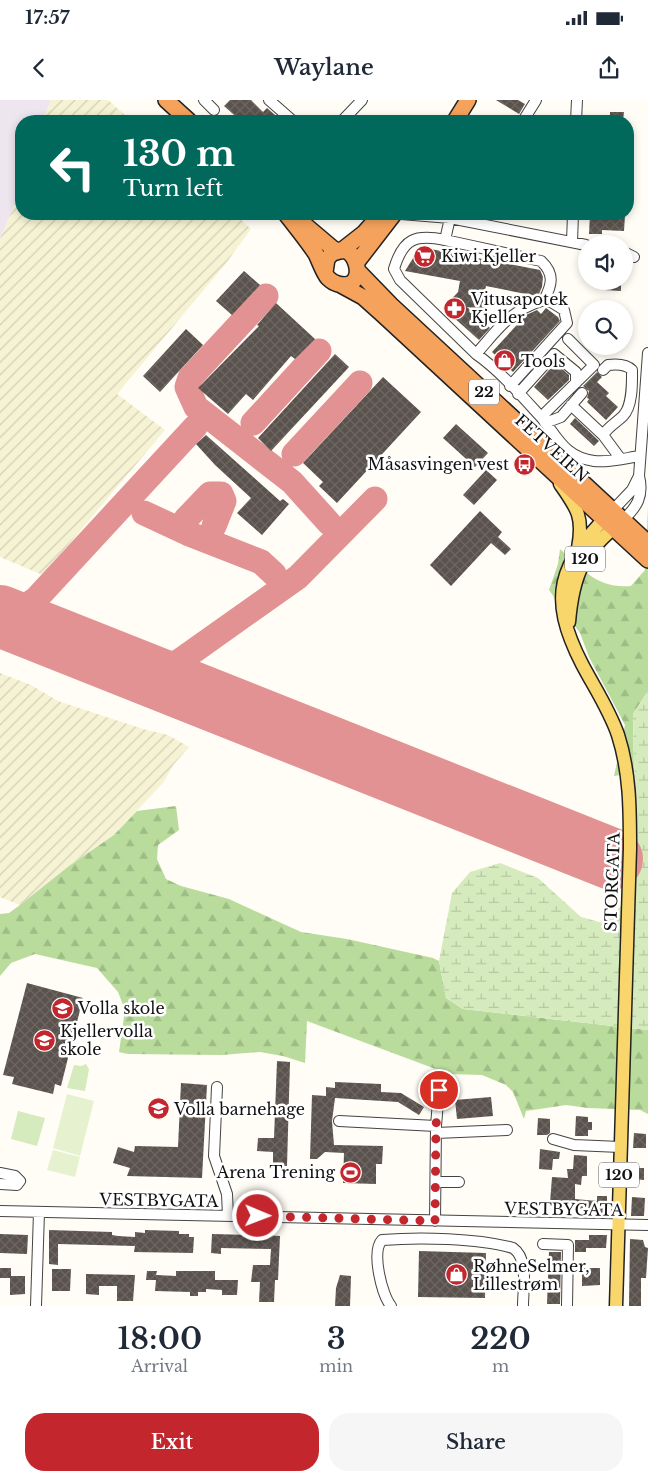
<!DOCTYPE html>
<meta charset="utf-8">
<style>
body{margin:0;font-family:"Libre Baskerville",serif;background:#f6f6f7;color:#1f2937;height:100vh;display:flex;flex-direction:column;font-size:19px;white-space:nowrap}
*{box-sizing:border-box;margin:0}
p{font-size:16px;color:#747a83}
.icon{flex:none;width:28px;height:28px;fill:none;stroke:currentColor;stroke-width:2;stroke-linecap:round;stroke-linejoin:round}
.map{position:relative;height:1206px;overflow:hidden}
.details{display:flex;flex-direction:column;background:#fff;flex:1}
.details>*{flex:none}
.guide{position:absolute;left:15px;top:15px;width:619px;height:105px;border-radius:20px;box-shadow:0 2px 8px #0003;background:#00695c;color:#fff;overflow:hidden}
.fabs{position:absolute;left:578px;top:135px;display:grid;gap:10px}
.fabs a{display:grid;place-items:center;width:55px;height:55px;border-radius:50%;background:#fff;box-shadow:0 2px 8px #0003;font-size:25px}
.pin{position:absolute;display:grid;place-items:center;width:42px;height:42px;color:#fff;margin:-21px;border:2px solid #fff;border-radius:50%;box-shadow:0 1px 5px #0007}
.me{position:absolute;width:55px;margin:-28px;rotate:91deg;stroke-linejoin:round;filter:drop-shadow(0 0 4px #0008)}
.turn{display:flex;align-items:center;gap:18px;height:105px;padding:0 25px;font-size:22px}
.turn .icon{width:65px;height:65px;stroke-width:2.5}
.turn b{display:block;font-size:35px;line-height:42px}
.eta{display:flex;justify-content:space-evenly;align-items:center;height:85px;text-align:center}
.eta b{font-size:30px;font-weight:600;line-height:35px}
.cta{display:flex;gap:10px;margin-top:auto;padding:10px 25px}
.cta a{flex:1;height:58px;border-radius:20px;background:#c4262e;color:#fff;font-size:20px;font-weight:600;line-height:58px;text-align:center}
.cta a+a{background:#f6f6f7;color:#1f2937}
.status{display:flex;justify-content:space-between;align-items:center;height:35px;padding:0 25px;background:#fff;direction:ltr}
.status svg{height:14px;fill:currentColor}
header{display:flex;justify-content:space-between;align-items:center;height:65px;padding:0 25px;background:#fff;font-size:22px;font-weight:600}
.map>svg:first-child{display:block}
.industrial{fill:#eee6ef}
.farmland{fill:url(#farmland-furrows)}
.forest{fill:url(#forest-firs)}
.wetland{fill:url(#wetland-marsh)}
.park{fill:#d5ebbd}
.pitch{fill:#e6f2cf}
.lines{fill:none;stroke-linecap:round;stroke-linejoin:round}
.taxiway{stroke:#e29292;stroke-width:25}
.runway{stroke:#e29292;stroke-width:62}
.building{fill:url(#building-cross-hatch)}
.minor-casing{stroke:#444;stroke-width:12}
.major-casing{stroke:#222;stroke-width:15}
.highway-casing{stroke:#222;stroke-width:18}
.minor{stroke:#fff;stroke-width:10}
.major{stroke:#f9d66b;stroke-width:12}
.highway{stroke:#f5a25d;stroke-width:15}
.route{stroke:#c4262e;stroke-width:9;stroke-dasharray:0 16.2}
.labels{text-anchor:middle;stroke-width:5;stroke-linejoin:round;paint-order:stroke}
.shield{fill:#fff;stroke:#585858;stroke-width:1}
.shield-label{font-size:15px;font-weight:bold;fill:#111}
.poi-label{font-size:16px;fill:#111;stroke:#fff;text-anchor:start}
.street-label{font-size:16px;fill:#111;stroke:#fff}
</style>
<div class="status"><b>17:57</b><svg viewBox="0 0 49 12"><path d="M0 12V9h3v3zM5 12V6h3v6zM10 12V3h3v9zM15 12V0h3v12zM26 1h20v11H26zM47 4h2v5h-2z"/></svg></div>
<header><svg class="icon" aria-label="back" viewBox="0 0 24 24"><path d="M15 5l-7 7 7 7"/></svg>Waylane<svg class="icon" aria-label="share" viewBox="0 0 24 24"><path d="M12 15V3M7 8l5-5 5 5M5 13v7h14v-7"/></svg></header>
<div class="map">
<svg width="648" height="1206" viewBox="0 0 648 1206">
<defs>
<pattern id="farmland-furrows" width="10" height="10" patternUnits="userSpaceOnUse" patternTransform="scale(1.25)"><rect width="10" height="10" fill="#f6f3d4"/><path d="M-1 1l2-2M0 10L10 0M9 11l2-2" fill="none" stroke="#d2cfb5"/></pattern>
<pattern id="forest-firs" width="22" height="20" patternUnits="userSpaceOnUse" patternTransform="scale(1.25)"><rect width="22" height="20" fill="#b9dc9c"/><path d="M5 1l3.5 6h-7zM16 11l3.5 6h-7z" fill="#9ebc85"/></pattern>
<pattern id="wetland-marsh" width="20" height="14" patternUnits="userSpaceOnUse" patternTransform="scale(1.25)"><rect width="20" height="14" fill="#d5ebbd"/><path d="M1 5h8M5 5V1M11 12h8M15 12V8" fill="none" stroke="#b6c8a1"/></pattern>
<pattern id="building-cross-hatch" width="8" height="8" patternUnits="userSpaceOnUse" patternTransform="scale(1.25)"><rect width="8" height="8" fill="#5a524d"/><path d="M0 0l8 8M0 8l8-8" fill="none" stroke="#6d6662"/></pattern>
</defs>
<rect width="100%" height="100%" fill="#fffdf5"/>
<path class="industrial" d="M0 0H51L43 21H21V89L0 139Z"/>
<path class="farmland" d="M51 0H108L132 21H43Z
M21 89V114H235L251 129 227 162 117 294 165 330 43 475 0 457V139Z
M0 573 31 585 58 601 143 629 168 635 189 647 174 664 163 683 114 735 69 766 20 805 0 797Z"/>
<path class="forest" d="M648 407V591L633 614 634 673 614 676 625 625 589 557 580 533 549 490 558 464 560 449C583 470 598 489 631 486L645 470Z
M176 706 179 730 158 745 157 759 166 779 181 786 229 799 301 832 347 839 433 858 439 861 446 898 463 909 648 930V1014L640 1010 588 1008 566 1005 526 1011 524 1019 513 992 506 985 482 975 449 974 307 921 305 963 283 956 260 952 221 955 128 954 119 952 125 910 118 892 97 868 35 854 11 863 0 876V814L9 813 20 805 69 766 114 735 137 711Z"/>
<path class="wetland" d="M648 591V930L463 909 446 898 439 861 452 793 470 772 500 763 538 778 581 817 603 823 621 806 635 703 633 614Z"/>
<path class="park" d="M86 964 89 969 85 991 67 988 74 965 81 966Z
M18 1011 45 1018 37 1046 11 1039Z"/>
<path class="pitch" d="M67 994 94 1001 80 1056 53 1048Z
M53 1050 80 1057 75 1077 47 1070Z"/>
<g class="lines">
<path class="taxiway" d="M266 196 190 278 187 287 196 307 292 382 329 423
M253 323 319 251
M294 354 360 283
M144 413 187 433 261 462 274 474
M186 419 210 394H221L224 401 214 426
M33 501C29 521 33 524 49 535
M0 515 14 517 24 512 195 327
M181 560 298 477 375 399
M137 571 154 574 181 560 174 572 177 581 188 591"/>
<path class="runway" d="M0 516 612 759"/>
</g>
<path class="building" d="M230 0H251L263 12 267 8 282 21H241L224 6Z
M496 0H518L525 4 519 14Z
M610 12H624L623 21H610Z
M590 114 625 115 624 131 602 130V134H589Z
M420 147 540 170 543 177 542 187 539 194 536 196 486 186 483 201 486 202V210L467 207 490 228 479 240 443 208 458 192 460 181 405 171Z
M244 171 260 185 232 215 216 201Z
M604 181H621V191L604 190Z
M276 203 315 239 295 259 291 256 253 300 246 294 228 314 198 288 259 226 257 225Z
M546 208 558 217 560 221 513 272 492 252 526 215 537 210 541 214Z
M186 229 203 245 160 292 143 276Z
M335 254 349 267 271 351 258 338Z
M555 263 569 275V280L548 300 534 287Z
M597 272 602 277 597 282 609 293 606 296 618 307 606 320 587 302 589 299 587 298 589 291 583 286Z
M383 277 421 312 337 403 319 386 323 382 303 363Z
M575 318 599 341 594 346 570 324Z
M456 324 488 353 475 367 443 338Z
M206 335 280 401 283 399 289 404 262 435 237 413 251 398 215 365 196 344Z
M486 370 497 380 474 405 463 395Z
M480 411 502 432 498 437 511 449 505 455 491 443 451 486 430 465Z
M27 883 83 898 61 986 55 984 53 994 12 984 14 977 3 975Z
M277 961 290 962 287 1066H273V1052L257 1051 258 1038H274Z
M335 982 381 984V992L401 993 424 1007 419 1015 398 1002 335 998 332 1021 334 1045 383 1046 382 1064H376V1084L343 1083 344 1053 325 1052 317 1059H310L312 995 326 996V987L335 988Z
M181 983 207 985 202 1078 127 1076 130 1068 113 1063 118 1047 134 1052 135 1046 178 1047Z
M491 997 493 1016 457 1019 455 1000Z
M576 1016 588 1017V1022H592V1030H588V1036H575Z
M538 1018 550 1019V1033L547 1035H537Z
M634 1033 646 1034V1048H633Z
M540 1049 560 1052 559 1059H553L552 1070 539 1069Z
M574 1055 587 1056V1076H582L581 1085 575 1084V1099L597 1101V1096H607V1115H592V1109L569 1108V1104L550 1103 552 1077 568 1078 567 1069H573Z
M633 1068H644V1080L632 1079Z
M632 1097 645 1098 644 1116H631Z
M252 1129H266L265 1135 280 1136 278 1180H275L274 1202H259L260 1182H251L253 1165H270L271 1149 221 1148V1154L211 1153 212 1134 251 1135Z
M49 1130 112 1132V1135L118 1136 135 1137V1132L145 1133V1130L179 1131V1134H189V1137H194L193 1153 134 1152 135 1146 58 1144V1165L49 1164Z
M0 1134 28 1135 27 1154 0 1153Z
M589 1135H607L606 1148H586V1152H575V1140H589Z
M630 1139 643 1140 645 1147 648 1148 646 1178H641V1206H629Z
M419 1151 486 1153 485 1198 418 1197Z
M549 1152H561L560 1204H547Z
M0 1168H11V1176H25V1194L10 1195V1178H0Z
M582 1168H600V1185L582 1186Z
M52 1169H71L70 1191H52Z
M147 1171H157L156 1175 176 1176V1171H215V1180H238L237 1195H222V1190L206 1189V1192H198V1196H190V1192L155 1191 156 1180H146Z
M86 1174 135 1175 133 1201H117V1186H99V1195L86 1194Z
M340 1175 351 1176 350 1206H335L336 1188Z"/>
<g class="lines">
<defs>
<path id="minor" d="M204 0 214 10
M269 0 293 21
M342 21 362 0
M523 21 536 0
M576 21 577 0
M401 114 450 118 586 145
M450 118 445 140C416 134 403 138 394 169L400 180 476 254C499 270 520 294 540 316 557 335 563 357 594 361 608 363 626 358 640 356
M445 140 541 161C555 174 552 185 544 200 509 211 499 228 476 254
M572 142 573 114
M624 152 634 157
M603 270 608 265C616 264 626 264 632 270 632 282 633 306 623 316 616 323 609 326 603 335L620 358
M510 286 567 223 564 210 551 202 544 200
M518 294 554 254 576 272V283
M571 305 603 335
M541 317 594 265 568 239
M545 323 561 317 582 293
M613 410 632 390 639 376
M623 420C637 407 644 396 639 376L648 253
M217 987 214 1056 227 1094 228 1116
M339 1021 436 1026
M436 1033 507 1030
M553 1039 574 1045 620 1047
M0 1073 15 1076 20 1081 17 1085 0 1084
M436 1082H459
M0 1111 648 1125
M435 1121 436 1026 439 989
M543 1144 568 1145 567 1206
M36 1206 39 1112
M391 1206C382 1195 371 1152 382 1140 419 1137 477 1138 513 1148 529 1159 523 1188 523 1206"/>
<path id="major" d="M560 384C577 408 584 417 578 448
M611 412C559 464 547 496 582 564 594 587 609 609 618 635 630 672 630 710 630 748L616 1206
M569 522C573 475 583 452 621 422"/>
<path id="highway" d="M166 0 189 21
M455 21 468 0
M286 114C296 127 307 140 316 154 320 162 323 172 328 178 331 181 334 183 338 184 374 193 353 126 327 159L325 172
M298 119 337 152
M341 151 364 133 381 114
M357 162 394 114
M358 171 391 205 648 443
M341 185 363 197 382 214 648 460"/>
</defs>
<use href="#minor" class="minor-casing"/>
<use href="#major" class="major-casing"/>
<use href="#highway" class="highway-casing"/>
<use href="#minor" class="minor"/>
<use href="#major" class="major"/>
<use href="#highway" class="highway"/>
</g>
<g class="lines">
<path class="route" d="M258 1116 435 1121 436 1026 439 990"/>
</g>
<defs>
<symbol id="supermarket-disc" viewBox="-11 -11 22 22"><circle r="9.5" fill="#c4262e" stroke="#fff"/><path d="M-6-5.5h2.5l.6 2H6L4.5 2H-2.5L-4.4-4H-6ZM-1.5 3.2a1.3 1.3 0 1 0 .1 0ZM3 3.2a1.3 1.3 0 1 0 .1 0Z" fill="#fff"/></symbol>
<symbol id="pharmacy-disc" viewBox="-11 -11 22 22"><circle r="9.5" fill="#c4262e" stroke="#fff"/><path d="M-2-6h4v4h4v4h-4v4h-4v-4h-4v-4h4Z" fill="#fff"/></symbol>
<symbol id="shop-disc" viewBox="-11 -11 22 22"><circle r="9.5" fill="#c4262e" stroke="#fff"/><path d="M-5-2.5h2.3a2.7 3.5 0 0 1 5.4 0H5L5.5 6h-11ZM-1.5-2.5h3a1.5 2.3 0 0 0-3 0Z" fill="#fff"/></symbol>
<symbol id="bus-disc" viewBox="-11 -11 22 22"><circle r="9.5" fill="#c4262e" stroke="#fff"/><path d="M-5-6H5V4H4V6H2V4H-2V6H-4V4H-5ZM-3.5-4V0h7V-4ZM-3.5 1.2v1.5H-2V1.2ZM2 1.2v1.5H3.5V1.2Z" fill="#fff"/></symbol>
<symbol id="school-disc" viewBox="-11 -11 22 22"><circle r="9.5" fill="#c4262e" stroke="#fff"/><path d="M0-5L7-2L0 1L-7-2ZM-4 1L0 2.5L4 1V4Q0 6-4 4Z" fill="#fff"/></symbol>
<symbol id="stadium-disc" viewBox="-11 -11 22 22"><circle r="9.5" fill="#c4262e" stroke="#fff"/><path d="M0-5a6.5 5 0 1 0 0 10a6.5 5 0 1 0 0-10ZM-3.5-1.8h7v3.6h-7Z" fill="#fff"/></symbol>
</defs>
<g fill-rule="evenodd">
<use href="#supermarket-disc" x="412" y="144" width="25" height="25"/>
<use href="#pharmacy-disc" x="442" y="196" width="25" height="25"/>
<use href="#shop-disc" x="492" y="248" width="25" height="25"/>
<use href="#bus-disc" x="512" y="352" width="25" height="25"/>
<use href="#school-disc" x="50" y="896" width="25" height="25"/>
<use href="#school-disc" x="32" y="928" width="25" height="25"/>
<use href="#school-disc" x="146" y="996" width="25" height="25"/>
<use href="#stadium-disc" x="338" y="1060" width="25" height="25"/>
<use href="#shop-disc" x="444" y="1162" width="25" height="25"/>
</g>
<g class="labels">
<g class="shield">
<rect x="469" y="279.5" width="30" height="25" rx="4"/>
<rect x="565" y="446.5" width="40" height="25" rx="4"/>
<rect x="599" y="1062.5" width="40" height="25" rx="4"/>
</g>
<g class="shield-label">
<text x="484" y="297">22</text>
<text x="585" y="464">120</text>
<text x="619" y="1080">120</text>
</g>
<g class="poi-label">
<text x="441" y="162">Kiwi Kjeller</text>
<text x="471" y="205">Vitusapotek<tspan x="471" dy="18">Kjeller</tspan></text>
<text x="521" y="267">Tools</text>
<text x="509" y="370" text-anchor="end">Måsasvingen vest</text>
<text x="78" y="914">Volla skole</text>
<text x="60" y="937">Kjellervolla<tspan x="60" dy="18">skole</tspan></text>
<text x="174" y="1015">Volla barnehage</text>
<text x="335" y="1078" text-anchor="end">Arena Trening</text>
<text x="473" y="1172">RøhneSelmer,<tspan x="473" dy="18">Lillestrøm</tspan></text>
</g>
<g class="street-label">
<text transform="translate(552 348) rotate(42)" y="6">FETVEIEN</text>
<text transform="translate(612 782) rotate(-88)" y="6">STORGATA</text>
<text transform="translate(159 1100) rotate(1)" y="6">VESTBYGATA</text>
<text transform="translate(564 1109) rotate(1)" y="6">VESTBYGATA</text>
</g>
</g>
</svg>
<div class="fabs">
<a><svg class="icon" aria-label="sound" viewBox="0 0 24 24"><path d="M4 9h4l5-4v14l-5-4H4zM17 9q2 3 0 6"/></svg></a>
<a><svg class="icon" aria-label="search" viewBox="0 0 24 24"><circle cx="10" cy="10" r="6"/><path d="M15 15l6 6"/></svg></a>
</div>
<div class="pin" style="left:439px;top:990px;background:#d93025"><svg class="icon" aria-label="arrive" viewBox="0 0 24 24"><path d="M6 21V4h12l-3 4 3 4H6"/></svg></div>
<svg class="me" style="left:258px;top:1116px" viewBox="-20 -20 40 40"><circle r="17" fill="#c4262e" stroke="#fff" stroke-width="3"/><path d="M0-11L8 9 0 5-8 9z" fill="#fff"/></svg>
<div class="guide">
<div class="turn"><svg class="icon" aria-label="left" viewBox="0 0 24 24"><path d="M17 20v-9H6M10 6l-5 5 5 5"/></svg><div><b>130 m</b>Turn left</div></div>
</div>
</div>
<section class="details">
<div class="eta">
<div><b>18:00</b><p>Arrival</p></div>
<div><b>3</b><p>min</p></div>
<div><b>220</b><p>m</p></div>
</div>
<div class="cta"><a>Exit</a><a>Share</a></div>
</section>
